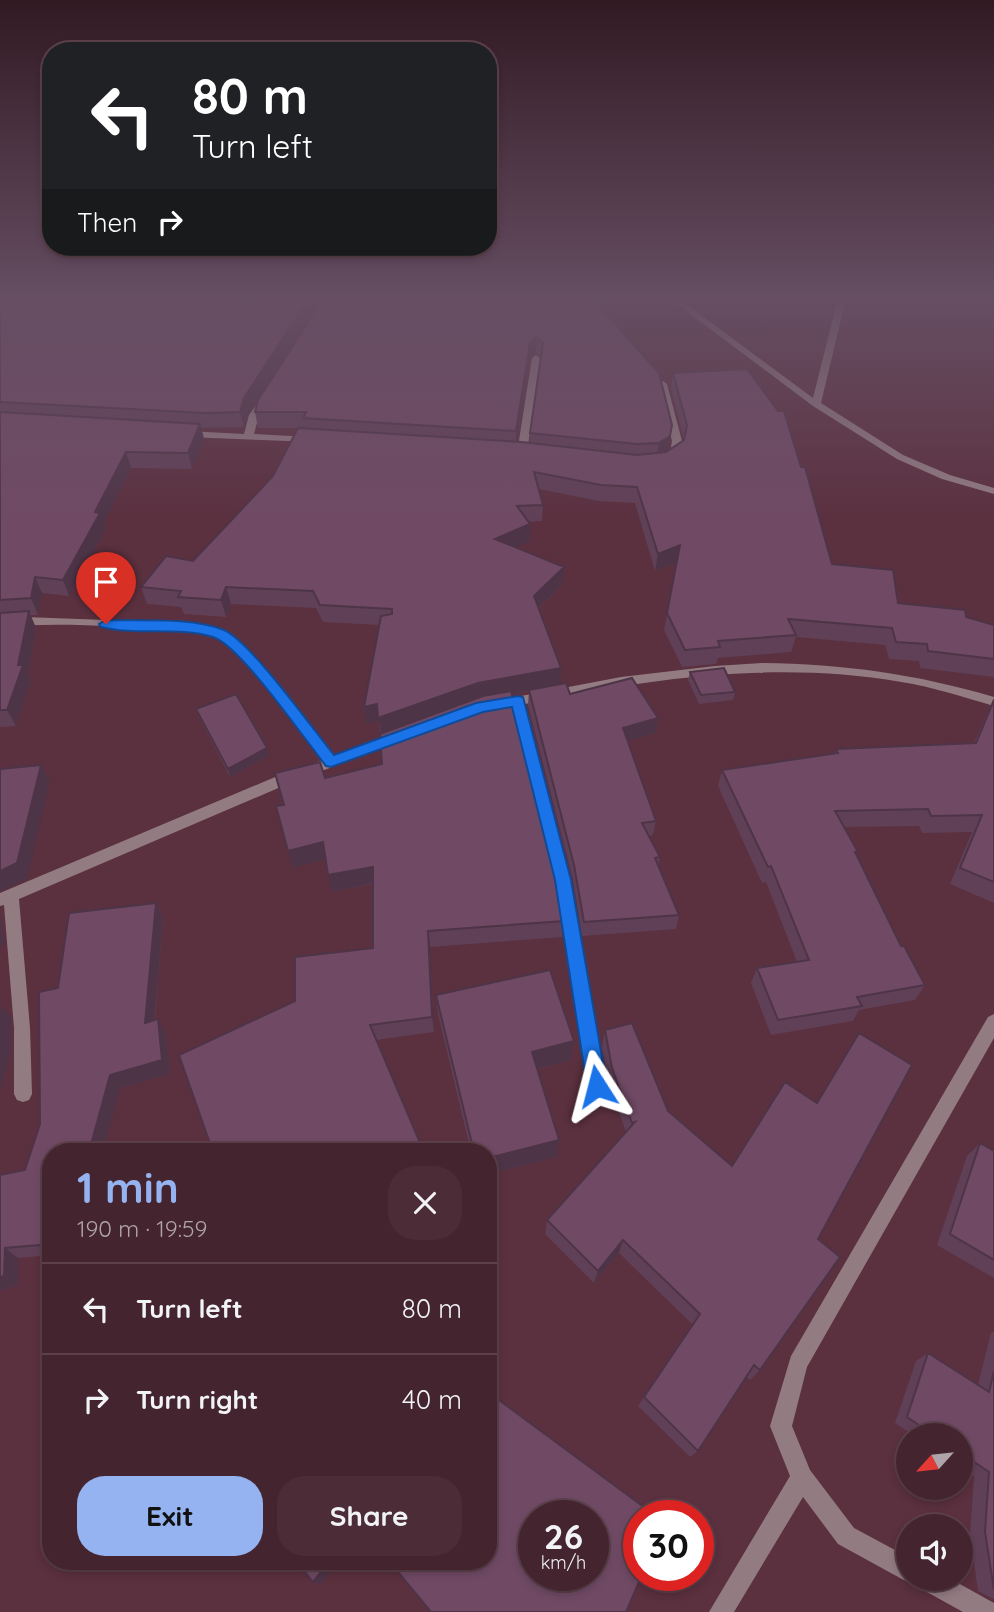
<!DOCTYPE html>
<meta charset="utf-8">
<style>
body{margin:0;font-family:Quicksand,sans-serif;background:#4b2c37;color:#f1f3f6;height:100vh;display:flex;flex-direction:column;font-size:26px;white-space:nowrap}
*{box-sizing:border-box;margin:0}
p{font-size:23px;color:#afa4aa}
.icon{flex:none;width:38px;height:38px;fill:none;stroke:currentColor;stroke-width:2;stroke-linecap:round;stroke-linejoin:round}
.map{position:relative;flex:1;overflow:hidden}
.sheet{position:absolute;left:42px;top:1143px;width:455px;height:427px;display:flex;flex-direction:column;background:#44242f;border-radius:28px;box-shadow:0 4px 10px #0003,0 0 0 2px #5c414b}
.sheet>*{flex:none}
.hud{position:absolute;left:42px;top:42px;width:455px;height:214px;border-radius:28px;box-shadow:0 4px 10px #0003,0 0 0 2px #5c414b;background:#202124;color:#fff;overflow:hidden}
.needle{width:46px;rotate:243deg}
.buttons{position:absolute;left:896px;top:1423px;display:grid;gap:14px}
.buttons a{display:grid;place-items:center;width:77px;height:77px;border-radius:50%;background:#44242f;box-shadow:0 4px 10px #0003,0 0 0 2px #5c414b;font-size:35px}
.speed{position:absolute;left:518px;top:1500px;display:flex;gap:14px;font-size:35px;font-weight:700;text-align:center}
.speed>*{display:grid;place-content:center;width:91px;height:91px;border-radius:50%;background:#44242f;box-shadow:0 4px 10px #0003,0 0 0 2px #5c414b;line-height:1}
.speed small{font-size:18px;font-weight:400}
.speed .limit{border:10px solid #d22;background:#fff;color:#111}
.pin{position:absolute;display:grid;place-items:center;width:60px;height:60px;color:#fff;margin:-72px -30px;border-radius:50% 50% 50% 0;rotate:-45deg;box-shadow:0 0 7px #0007}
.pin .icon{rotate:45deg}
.me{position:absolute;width:77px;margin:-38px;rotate:351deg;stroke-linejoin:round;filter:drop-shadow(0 0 5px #0008)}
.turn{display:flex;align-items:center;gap:24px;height:147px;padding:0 35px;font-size:32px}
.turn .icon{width:91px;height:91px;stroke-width:2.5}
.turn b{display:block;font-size:49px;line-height:60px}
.then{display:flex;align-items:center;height:66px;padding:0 35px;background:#0003;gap:14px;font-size:26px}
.round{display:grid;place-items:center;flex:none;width:74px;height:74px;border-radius:28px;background:#4b2c37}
.head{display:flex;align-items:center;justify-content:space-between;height:119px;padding:0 35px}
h1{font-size:42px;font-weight:800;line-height:52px;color:#95b2f1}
.cta{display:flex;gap:14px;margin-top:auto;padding:14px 35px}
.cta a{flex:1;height:80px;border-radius:28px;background:#95b2f1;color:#111;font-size:28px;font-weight:800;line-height:80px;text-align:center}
.cta a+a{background:#4b2c37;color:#f1f3f6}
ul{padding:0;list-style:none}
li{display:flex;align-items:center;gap:21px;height:91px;padding:0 35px;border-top:2px solid #5c414b}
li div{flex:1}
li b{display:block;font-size:26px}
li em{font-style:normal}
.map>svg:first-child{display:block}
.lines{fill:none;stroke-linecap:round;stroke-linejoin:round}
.minor{fill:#927c82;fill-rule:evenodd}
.wall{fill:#604057;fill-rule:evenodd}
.shaded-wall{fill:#4e3447}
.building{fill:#704a65;stroke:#4e3447;stroke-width:2;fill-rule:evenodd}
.route{fill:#1a73e8;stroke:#114b97;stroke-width:2}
</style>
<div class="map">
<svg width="994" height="1612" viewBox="0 0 994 1612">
<rect width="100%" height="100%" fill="#5b303f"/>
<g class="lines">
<path class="minor" d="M669 298H678L813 398 838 298H846L821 403 903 455 950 475 994 488V494L942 479 897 459 813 406Z
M536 355 540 358 527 453 522 456 517 453 532 358Z
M663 381 667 384 682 441 678 456 667 462 662 459 670 453 672 441 659 384Z
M266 395 271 398 259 415 254 434 310 437 313 438V442L187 437 182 434 187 431 244 434 249 415 263 396Z
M25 617 160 622 210 628 227 633 241 644 270 673 334 756 396 733 403 738 401 741 290 783 19 899 30 1028 32 1094 29 1100 23 1102 17 1100 14 1094V1028L4 905 0 906V893L280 775 322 760C298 728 252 656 218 639 205 632 186 632 171 630 115 626 56 622 0 627V619Z
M762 663C844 664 916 674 994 697V706C963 697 933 687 901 682 775 660 649 679 525 704L570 880 606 1086 603 1092 597 1094 591 1092 588 1086 556 880 513 706 495 709 489 705 495 701 621 677 715 666Z
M994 1014V1038L807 1367 792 1426 810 1470 854 1528 908 1557V1578H949L994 1603V1612H963L916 1586 913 1580 908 1582 900 1578 838 1544 803 1497 734 1612H709L790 1476 770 1426 791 1356 988 1017Z"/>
</g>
<path class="wall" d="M0 298 247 414 244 427 201 428 204 439 192 469 131 468 104 523 106 529 69 596 42 593 38 615H30L36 628 28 674 31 681 16 726 0 727Z
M324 298H613V303L598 305 668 451 684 440 671 388 673 373 832 564 898 603 966 617 994 625V677L920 668 919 661 889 659 885 645 796 637 791 652 718 658 716 664 682 667 664 630 677 562 655 571 635 503 599 501 539 489 543 505 542 521 528 522 530 524V541L515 547 563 584 539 608 561 668 560 684 570 694 658 718 656 733 627 741 656 821 653 835 649 836 660 857 658 866 679 915 676 929 582 936 573 879 528 705 529 691 512 694 564 921 562 937 430 947 434 1032 376 1040 295 1001 373 948V884L332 892 326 859 293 868 284 805 325 778 382 764 379 721 366 724 364 707 379 625 323 622 316 608 231 604 226 617 184 614 181 607 147 604 141 587 193 561 273 476 305 429V428H258L255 412ZM536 352 541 357 530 433V443L517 442 529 358Z
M690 672 735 692 733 700 699 704 688 680Z
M994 698V903L950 884 972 832 922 833 919 826 844 827 858 852 856 854 901 946 925 985 915 1000 859 1010 853 1021 771 1035 751 983 757 968 797 962 766 882 762 883 718 786 722 770 835 753 836 749 974 743Z
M196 709 269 756 230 777 199 717Z
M156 903 163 918 155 1020 166 1033 170 1074 120 1088 51 1152V1255L18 1258V1285L0 1291V1175L25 1170 40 1124 58 988Z
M436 995 574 1041 571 1060 537 1069 557 1157 488 1174V1152H471L438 1014Z
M605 1030 668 1111 818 1239 760 1370 750 1380 747 1377 698 1451 690 1457 638 1406 693 1325 619 1253 594 1283 545 1234 547 1220 626 1132 609 1085 602 1048Z
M980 1143 994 1151V1278L937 1245 967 1156Z
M994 1331V1599L978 1591 970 1534 974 1477 961 1467V1435H913L895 1423 916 1361 928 1353 978 1385 991 1333Z"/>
<path class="shaded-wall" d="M309 298H321L247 414 244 427 240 412 244 398Z
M586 298H613V303L585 306Z
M536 337V352L529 358 516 447V431L530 343Z
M200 424 204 439 192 469 188 453Z
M672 425 668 451 657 458 659 443Z
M126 452 131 468 104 523 106 529 69 596 63 580Z
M530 524V541L495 556V539Z
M680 545 677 562 655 571 658 554Z
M564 567 563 584 533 613 534 596Z
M35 577 42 593 38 615 31 598Z
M226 587 231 604 226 617 221 600Z
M29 611 36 628 28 674 31 681 16 726 7 710 18 665Z
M561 668 560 685 478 700 381 735 379 721 366 724 364 707Z
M658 718 656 733 621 743 623 728Z
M267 748 269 756 230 777 228 769Z
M41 765 50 781 27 879 0 892V871Z
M323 842 327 859 293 868 288 851Z
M373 867 375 883 332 892 328 875Z
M156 903 163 918 153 1037 145 1023Z
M0 912 5 944 0 946Z
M428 931 430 947 434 1032 432 1017Z
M0 1005 11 1018V1052L0 1091Z
M158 1019 166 1033 170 1074 120 1088 103 1152H89L110 1075Z
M574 1041 571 1060 531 1070 532 1052Z
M559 1140 557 1157 488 1174V1158Z
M623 1240 619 1253 594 1283 598 1271Z
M5 1248 18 1258V1285L0 1291V1277Z
M330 1561H339L321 1584 313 1582Z"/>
<path class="building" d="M0 298H309L244 398 240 412 205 413 0 402Z
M324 298H592L659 373 672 425 670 436 659 443 637 444 530 433 543 343 536 337 530 343 516 431 303 418 306 412H255L258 400Z
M747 369 778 411H784L801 467H805L832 564 893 570 898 603 965 610 966 617 994 625V659L928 651 927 644 896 642 892 628 788 619 796 635 718 641 720 647 685 650 667 613 680 545 658 554 637 487 601 485 534 472 543 505 517 506 530 524 495 539 564 567 534 596 561 668 478 683 378 718 377 704 364 707 381 616 392 614V609L320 605 313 591 226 587 221 600 178 597 181 591 141 587 166 556 193 561 273 476 298 428 522 442 637 455 666 452 684 440 687 425 673 373Z
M0 412 200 424 188 453 126 452 95 512 100 513 63 580 35 577 31 598 0 600Z
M29 611 18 665H23L7 710H0V613Z
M724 668 735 692 701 695 690 672Z
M632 678 658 718 623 728 656 821 642 823 660 857 655 858 679 915 584 922 574 865 529 690 566 683 570 694Z
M511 691 555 864 564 921 428 931 432 1017 370 1025 424 1152H213L179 1055 295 1001V957L373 948V867L328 875 323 842 288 851 276 806 284 805 275 773 320 762 325 778 382 764 380 734 483 696Z
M236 694 267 748 228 769 196 709Z
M994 700V882L960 868 982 815 931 816 928 809 835 811 858 852H855L901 946H904L925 985 857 997 862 1006 778 1020 757 968 809 960 771 866 768 867 722 770 838 753 836 749 976 743Z
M41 765 17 863 0 871V769Z
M156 903 145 1023 158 1019 162 1060 110 1075 89 1152H51V1244L5 1248 4 1276 0 1277V1175L25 1170 40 1124 39 992 58 988 69 913Z
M550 970 574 1041 532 1052 559 1140 488 1158V1152H474L436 995Z
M632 1023 668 1111 732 1166 785 1082 817 1103 859 1033 912 1065 818 1239 840 1257 760 1370 754 1365 698 1451 644 1397 700 1314 623 1240 598 1271 547 1220 635 1122 632 1123 612 1068 605 1030Z
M980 1143 994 1151V1260L950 1234Z
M928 1353 989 1392 994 1371V1590L985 1532 989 1472 961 1453V1435H934L907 1417Z
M488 1392 656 1516H639V1575H642L626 1612H431L389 1561H488ZM534 1516H593V1575H534Z
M296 1561H330L313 1582Z"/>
<linearGradient id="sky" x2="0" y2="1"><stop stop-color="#321a23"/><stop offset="0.57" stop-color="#664e63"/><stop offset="1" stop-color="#664e63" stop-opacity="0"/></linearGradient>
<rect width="994" height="524" fill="url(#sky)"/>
<path class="route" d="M106 620C140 621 192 617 224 630 250 641 312 728 334 755L476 703 518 696 523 697 571 880 607 1086 604 1093 597 1095 590 1093 587 1086 555 880 512 707 483 712 331 767 326 766C305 740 240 645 213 637 177 626 137 636 101 627L99 624Z"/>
</svg>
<div class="buttons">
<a><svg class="needle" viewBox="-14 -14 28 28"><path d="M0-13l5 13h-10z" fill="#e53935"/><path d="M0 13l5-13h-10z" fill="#afa4aa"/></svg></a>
<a><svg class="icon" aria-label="sound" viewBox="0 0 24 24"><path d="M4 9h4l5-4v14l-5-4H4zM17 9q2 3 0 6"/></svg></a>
</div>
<div class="speed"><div>26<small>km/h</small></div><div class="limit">30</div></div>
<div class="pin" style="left:106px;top:624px;background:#d93025"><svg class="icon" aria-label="arrive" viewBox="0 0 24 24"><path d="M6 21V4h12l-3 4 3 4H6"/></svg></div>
<svg class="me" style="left:597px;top:1086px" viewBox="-20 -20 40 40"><path d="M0-17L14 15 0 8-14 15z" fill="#1a73e8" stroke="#fff" stroke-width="4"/></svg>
<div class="hud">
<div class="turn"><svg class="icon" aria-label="left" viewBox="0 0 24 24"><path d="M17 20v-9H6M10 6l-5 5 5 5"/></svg><div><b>80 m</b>Turn left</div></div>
<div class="then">Then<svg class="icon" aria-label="right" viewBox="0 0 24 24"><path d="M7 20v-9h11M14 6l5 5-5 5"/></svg></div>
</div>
<section class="sheet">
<div class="head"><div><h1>1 min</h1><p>190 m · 19:59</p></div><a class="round"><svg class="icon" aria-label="close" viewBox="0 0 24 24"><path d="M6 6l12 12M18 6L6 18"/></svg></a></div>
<ul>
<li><svg class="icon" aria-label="left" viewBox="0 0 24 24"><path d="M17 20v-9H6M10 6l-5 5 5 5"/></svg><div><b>Turn left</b></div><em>80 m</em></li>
<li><svg class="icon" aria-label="right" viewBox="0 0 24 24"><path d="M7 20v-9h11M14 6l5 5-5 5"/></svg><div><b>Turn right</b></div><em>40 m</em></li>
</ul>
<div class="cta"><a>Exit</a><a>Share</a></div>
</section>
</div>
